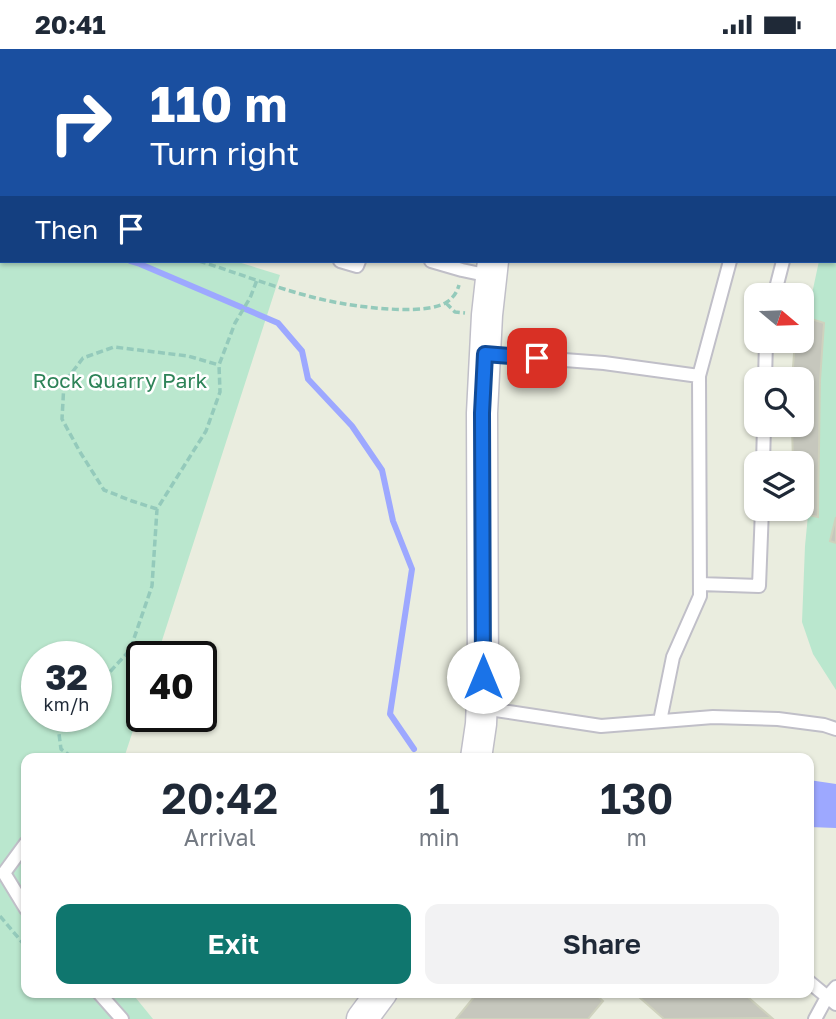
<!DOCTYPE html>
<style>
body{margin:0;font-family:"Golos Text",sans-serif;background:#f2f2f3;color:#1f2937;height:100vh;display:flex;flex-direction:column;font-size:26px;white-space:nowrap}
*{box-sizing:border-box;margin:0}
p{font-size:23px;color:#747a83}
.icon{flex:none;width:38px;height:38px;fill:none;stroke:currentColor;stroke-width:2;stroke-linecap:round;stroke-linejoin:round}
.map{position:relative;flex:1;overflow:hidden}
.details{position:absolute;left:21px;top:704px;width:793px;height:245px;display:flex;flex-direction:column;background:#fff;border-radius:14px;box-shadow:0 2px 5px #0004}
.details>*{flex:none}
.guide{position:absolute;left:0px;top:0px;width:836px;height:214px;box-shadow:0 2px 5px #0004;background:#1a4fa0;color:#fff;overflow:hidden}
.needle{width:46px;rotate:109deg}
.fabs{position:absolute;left:744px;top:234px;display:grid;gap:14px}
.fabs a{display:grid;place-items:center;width:70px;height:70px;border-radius:14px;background:#fff;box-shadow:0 2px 5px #0004;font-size:35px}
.speed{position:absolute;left:21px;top:592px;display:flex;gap:14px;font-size:35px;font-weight:700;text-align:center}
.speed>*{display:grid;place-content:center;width:91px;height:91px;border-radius:50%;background:#fff;box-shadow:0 2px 5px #0004;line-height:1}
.speed small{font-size:18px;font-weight:400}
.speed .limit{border:4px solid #111;border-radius:10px;background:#fff;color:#111}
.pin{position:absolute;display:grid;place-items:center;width:60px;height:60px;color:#fff;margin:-30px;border-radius:14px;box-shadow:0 4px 10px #0006}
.me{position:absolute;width:77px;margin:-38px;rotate:0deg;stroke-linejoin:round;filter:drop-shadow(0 0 5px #0008)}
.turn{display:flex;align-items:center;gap:24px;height:147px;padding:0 35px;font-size:32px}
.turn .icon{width:91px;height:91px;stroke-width:2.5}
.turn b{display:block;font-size:49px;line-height:60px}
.then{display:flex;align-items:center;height:66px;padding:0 35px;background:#0003;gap:14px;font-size:26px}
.eta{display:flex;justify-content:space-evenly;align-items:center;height:119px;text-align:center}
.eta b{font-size:42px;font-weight:600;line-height:49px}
.cta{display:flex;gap:14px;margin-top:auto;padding:14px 35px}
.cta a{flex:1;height:80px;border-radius:14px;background:#0f766e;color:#fff;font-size:28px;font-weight:600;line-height:80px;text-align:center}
.cta a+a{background:#f2f2f3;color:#1f2937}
.status{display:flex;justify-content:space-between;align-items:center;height:49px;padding:0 35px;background:#fff;direction:ltr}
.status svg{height:19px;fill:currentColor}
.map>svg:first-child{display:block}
.green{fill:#bae7ce;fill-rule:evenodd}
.water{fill:#9da8ff}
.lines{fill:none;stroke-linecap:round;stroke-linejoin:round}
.stream{stroke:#9da8ff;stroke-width:6}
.building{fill:#c6c7bd;stroke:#cfd2be;stroke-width:2}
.service-casing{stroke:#c0bfc8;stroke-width:16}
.tertiary-casing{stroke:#c0bfc8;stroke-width:33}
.path{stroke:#94cabb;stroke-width:3.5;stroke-dasharray:7 3.5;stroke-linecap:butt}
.service{stroke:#fff;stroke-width:12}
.tertiary{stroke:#fff;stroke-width:30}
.route-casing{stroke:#114b97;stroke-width:18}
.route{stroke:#1a73e8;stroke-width:12}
.labels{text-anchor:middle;stroke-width:5;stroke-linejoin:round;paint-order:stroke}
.park-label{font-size:21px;fill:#2e8358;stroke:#fff}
</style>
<div class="status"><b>20:41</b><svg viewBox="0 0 49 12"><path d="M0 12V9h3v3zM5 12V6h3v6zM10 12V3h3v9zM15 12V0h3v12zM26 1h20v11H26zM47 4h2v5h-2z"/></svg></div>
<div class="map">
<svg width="836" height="970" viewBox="0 0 836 970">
<rect width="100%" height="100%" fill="#eaeddf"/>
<path class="green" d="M0 0H60V2H2V212H235L280 226 157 607H142V654L124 709H26V943H131L153 970H0ZM37 607H96V667H37Z
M835 204 836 205V641L813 605 802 573 805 497 808 466 794 463 802 460V331H792L795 292H802V267L807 268 819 212H835Z"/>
<path class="water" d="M809 731 836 735V779L809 778Z"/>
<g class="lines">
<path class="stream" d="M0 177H2
M130 212 140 215 278 274 302 302 308 330 352 377 382 421 393 472 412 520 390 665 414 700"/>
</g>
<path class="building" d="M241 0H361V2H241Z
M802 267 824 274 820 331 818 468 794 463V460H802V415H793L792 376H802V331H792L795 292H802Z
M836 468V494L830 492Z
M478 943H593L603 952 588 970H456Z
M641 943H721L726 948 730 943H742L772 969 664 970 638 947Z"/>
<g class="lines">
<defs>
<path id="service" d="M168 2V0
M419 2V0
M835 25 836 20
M835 81H836
M835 177 836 178
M340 212 357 217 359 212
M431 212 462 221 490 227
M774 247 783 212
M485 305 604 314 699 327
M765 331 766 292
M763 415 764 376
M700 535 759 537 762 460
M482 659 601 677 713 668 778 670 824 676 836 680
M660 672 673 608 700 547 699 327 730 212
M26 794 4 824 26 860
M808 932 836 955
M98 943 122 970
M815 970 827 948 836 938"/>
<path id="tertiary" d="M551 2V0
M476 709 481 675 483 628 482 364 487 266 493 212
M362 970 382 943"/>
</defs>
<use href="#service" class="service-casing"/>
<use href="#tertiary" class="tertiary-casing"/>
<path class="path" d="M523 2 524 0
M0 88 2 89
M199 212C247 227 296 247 345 255 369 259 428 266 447 253 454 248 457 243 459 236
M446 254 455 263 465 264
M157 460 132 452 104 441 80 403 62 370 64 334 83 309 114 298 188 307 219 316
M96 638 130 601 152 537 157 460 206 382 220 343 219 316 235 274 250 249 257 231
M68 709 69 706 61 700 59 685 71 667
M0 867 26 898"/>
<use href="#service" class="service"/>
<use href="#tertiary" class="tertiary"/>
</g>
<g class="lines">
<defs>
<path id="route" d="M483 628 482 364 485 305 537 309"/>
</defs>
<use href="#route" class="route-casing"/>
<use href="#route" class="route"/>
</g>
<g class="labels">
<g class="park-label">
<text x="120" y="339">Rock Quarry Park</text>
</g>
</g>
</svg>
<div class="fabs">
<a><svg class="needle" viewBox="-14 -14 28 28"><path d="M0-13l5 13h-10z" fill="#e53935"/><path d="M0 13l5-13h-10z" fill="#747a83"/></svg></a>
<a><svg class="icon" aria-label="search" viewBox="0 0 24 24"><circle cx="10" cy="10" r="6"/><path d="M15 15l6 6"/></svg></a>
<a><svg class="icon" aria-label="layers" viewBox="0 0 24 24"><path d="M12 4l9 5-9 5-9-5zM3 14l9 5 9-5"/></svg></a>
</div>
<div class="speed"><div>32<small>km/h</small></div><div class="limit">40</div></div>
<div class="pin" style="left:537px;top:309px;background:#d93025"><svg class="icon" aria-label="arrive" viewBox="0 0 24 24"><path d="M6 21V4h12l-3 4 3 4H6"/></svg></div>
<svg class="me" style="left:483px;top:628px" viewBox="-20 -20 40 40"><circle r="19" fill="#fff"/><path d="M0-13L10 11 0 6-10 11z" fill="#1a73e8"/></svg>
<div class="guide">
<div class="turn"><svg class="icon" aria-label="right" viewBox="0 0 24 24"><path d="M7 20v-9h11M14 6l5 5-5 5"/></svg><div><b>110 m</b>Turn right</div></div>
<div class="then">Then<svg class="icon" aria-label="arrive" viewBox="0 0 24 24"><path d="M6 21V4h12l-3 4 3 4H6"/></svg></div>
</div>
<section class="details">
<div class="eta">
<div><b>20:42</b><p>Arrival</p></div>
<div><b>1</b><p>min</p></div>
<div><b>130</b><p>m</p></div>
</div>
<div class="cta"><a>Exit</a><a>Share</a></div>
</section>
</div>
